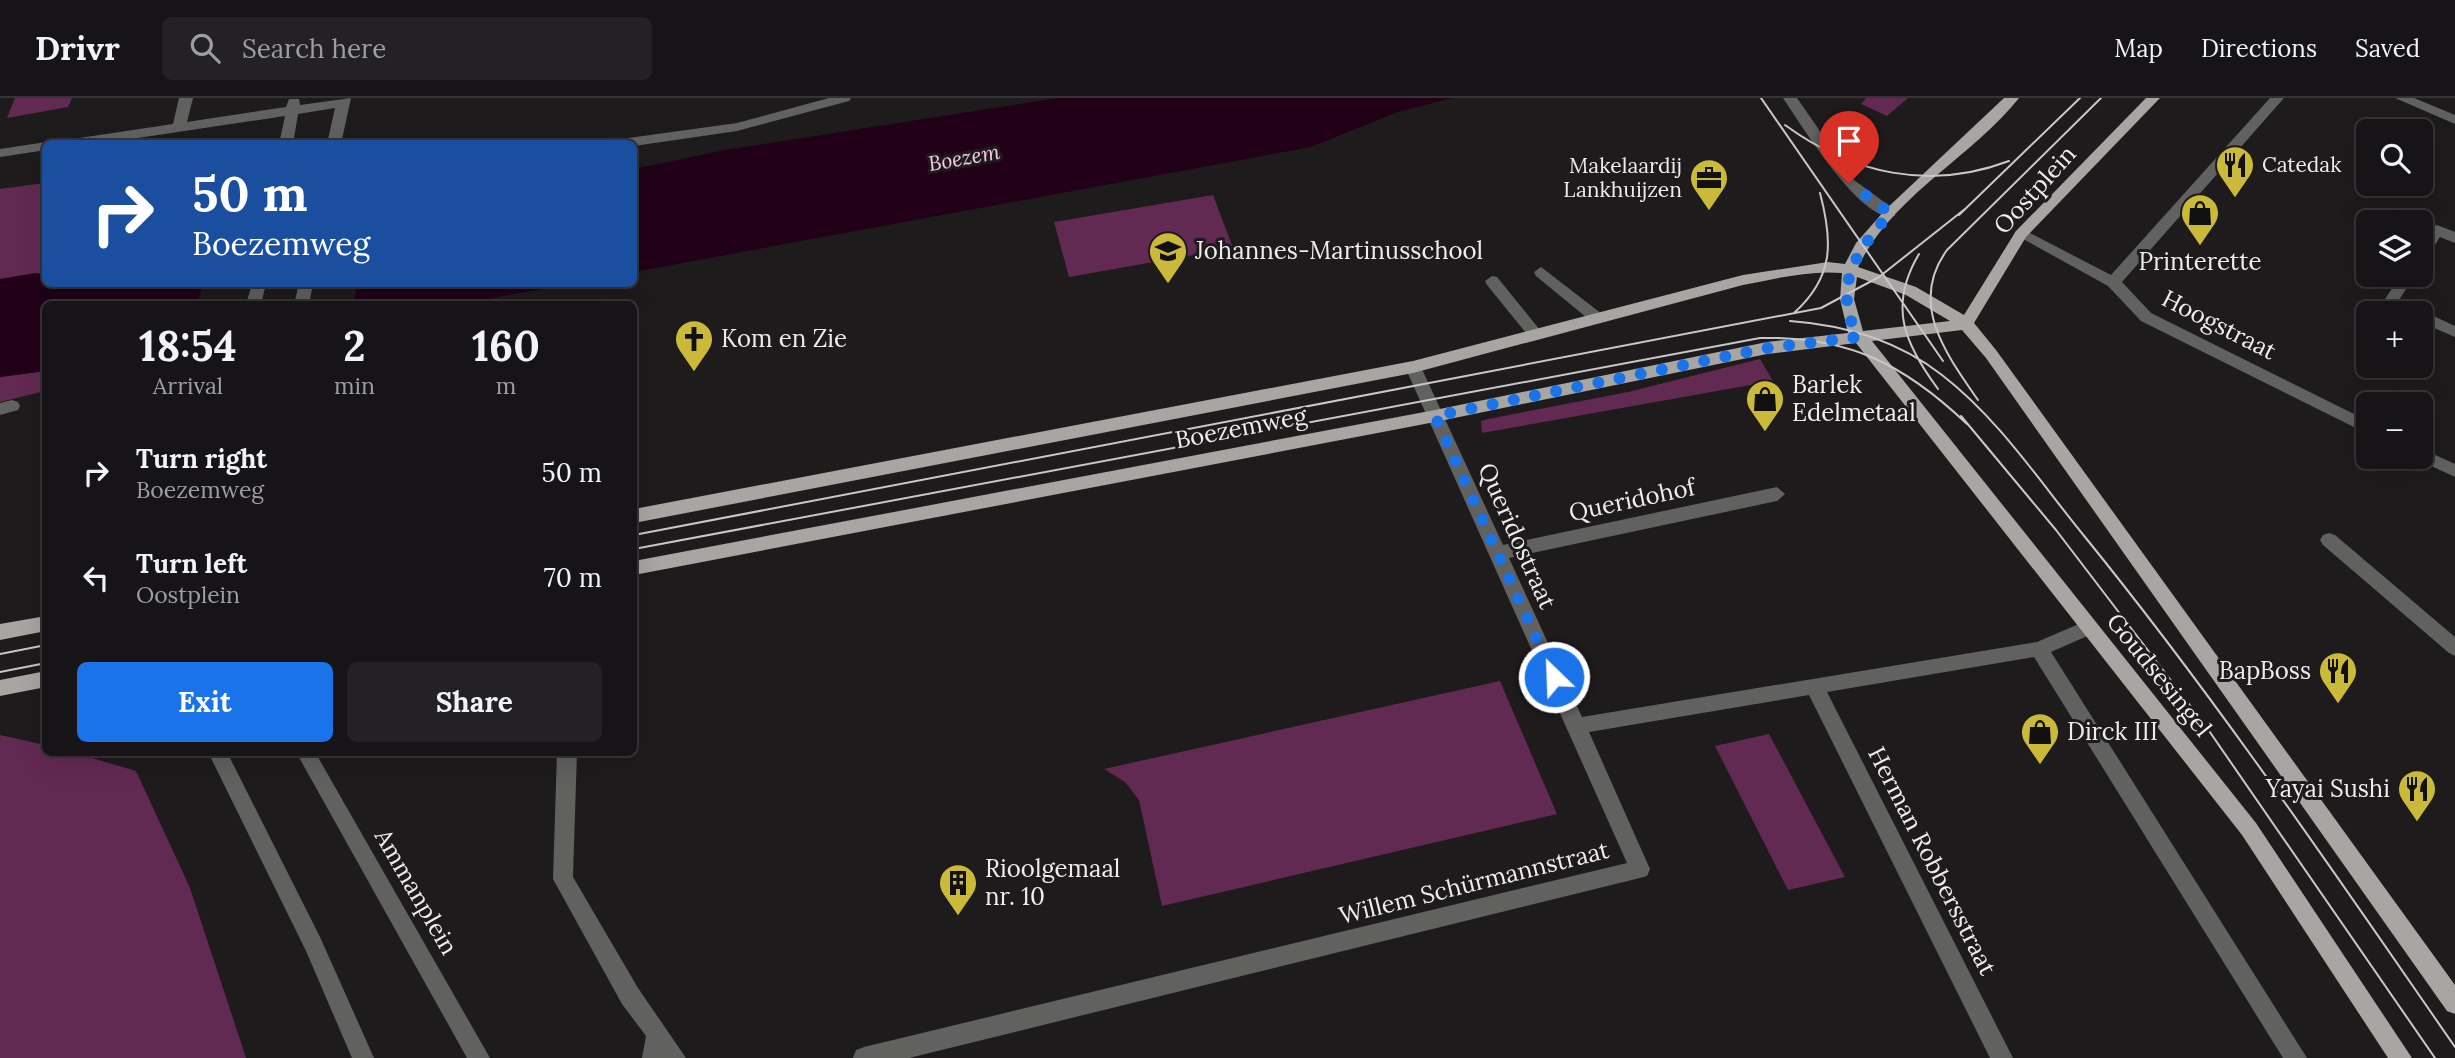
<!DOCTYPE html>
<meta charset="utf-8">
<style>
body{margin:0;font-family:Lora,serif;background:#232123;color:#f1f3f6;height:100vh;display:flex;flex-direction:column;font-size:26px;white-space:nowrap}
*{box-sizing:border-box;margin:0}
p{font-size:23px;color:#9e9ea1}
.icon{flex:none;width:38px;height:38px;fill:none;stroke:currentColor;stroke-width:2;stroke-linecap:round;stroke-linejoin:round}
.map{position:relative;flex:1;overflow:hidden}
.sheet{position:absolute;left:42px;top:203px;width:595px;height:455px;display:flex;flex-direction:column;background:#161416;border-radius:10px;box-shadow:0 7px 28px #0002,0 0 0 2px #353335}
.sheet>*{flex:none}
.top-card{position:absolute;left:42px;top:42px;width:595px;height:147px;border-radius:10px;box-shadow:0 7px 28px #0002,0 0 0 2px #353335;background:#1a4fa0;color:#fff;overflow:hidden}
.controls{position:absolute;left:2356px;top:21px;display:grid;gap:14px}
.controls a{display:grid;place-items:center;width:77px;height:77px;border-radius:10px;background:#161416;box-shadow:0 7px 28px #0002,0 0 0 2px #353335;font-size:35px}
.pin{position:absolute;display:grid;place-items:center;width:60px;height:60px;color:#fff;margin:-72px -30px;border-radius:50% 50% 50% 0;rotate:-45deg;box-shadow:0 0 7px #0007}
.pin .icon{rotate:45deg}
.me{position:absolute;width:77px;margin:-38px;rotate:336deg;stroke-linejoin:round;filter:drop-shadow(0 0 5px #0008)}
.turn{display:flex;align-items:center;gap:24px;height:147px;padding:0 35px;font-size:32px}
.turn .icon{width:91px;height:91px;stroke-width:2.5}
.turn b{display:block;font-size:49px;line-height:60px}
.eta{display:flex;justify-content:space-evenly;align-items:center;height:119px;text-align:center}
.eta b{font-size:42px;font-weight:700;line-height:49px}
.primary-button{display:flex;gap:14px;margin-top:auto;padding:14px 35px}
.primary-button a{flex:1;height:80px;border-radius:10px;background:#1a73e8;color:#fff;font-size:28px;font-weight:700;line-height:80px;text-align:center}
.primary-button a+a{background:#232123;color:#f1f3f6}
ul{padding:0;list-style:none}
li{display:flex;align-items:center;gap:21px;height:105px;padding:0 35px}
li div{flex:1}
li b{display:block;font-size:26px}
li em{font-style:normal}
header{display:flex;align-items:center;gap:42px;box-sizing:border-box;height:98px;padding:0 35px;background:#161416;border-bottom:2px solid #353335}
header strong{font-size:33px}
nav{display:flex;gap:38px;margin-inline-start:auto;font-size:24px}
.search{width:490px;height:63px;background:#232123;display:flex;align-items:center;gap:18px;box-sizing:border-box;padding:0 24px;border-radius:10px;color:#9e9ea1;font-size:26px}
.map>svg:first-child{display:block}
.green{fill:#622952}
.water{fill:#210018}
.pier{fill:#1e1b1d}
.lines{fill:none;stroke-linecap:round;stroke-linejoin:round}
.minor{fill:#61615f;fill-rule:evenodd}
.major{fill:#a7a6a3;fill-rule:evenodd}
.tram{stroke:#c9c7c8;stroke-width:2}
.route{stroke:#1a73e8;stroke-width:12;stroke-dasharray:0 21.6}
.labels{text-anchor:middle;stroke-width:6;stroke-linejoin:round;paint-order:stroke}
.far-water-label{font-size:21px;font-style:italic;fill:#f7cae7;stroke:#1e1b1d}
.far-poi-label{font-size:21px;fill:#eeeced;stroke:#1e1b1d;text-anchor:start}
.street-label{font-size:24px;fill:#eeeced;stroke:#1e1b1d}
.poi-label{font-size:24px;fill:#eeeced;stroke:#1e1b1d;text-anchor:start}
</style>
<header>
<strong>Drivr</strong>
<div class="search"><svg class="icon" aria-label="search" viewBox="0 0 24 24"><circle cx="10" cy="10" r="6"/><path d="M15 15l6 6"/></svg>Search here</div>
<nav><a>Map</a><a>Directions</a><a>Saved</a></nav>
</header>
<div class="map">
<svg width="2455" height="960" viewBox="0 0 2455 960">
<rect width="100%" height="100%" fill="#1e1b1d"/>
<path class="green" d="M15 0H72L68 9 7 20Z
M1866 0H1908L1887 18 1861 6Z
M45 85V176L0 181V91Z
M1213 97 1233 150 1069 179 1054 124Z
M1760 261 1773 283 1482 335 1481 323 1488 321 1628 294Z
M45 273V293L0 304V279Z
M1500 583 1557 716 1162 808 1139 702 1125 684 1104 671Z
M1769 636 1845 779 1788 792 1715 648Z
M0 637 45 647 46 654 75 655 136 673 190 790 246 960H0Z"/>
<path class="water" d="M1058 0H1452L1398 14 1311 49 634 174V71L725 52Z
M35 175 45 176 46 186H571L457 206H46L45 273 0 279V181Z"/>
<path class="pier" d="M203 186H357L354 206H197Z"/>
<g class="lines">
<path class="minor" d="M179 0H193L187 24 286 9 289 1H299L300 7 351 0 341 46H327L335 10 298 16 293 46H279L285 18 98 46H60L66 42 173 26Z
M829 0H851L849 3 737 33 634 48 608 46 614 42 737 25Z
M1783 0H1797L1854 82 1895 112V118C1862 127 1800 25 1783 0Z
M2270 0H2284L2122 184 2151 215 2368 323V336L2141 223 2108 188 2014 136 2016 133H2026L2111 177Z
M2395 0H2414L2455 17V26Z
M46 44 51 46H46V52L0 59V51Z
M2437 127 2455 134V145L2440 139 2425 162 2420 163V146L2432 129Z
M1541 169 1602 216 1605 220 1602 224H1592L1536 178 1534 174Z
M2401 177H2415L2399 202 2455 228V239L2420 224V215C2406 215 2392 215 2383 204Z
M1492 178 1497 179 1540 232 1543 236 1540 240H1530L1487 187 1485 183Z
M252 186H266L261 206H246Z
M299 186H313L309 206H294Z
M1413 263 1421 269 1503 447 1777 389 1785 396 1777 403 1509 460 1582 619 2037 544 2088 522 2094 525 2097 530 2094 535 2051 554 2307 960H2283L2034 559 1827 594 2013 960H1990L1809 597 1589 634 1650 771 1647 778 1640 780 909 960H853L856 952 864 949 1627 765 1405 269Z
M12 302 18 304 20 308 18 312 0 317V305Z
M2420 350 2455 366V379L2414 360 2420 359Z
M2329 435 2335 437 2455 539V558L2449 555 2323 447 2320 442 2323 437Z
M208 654H227L320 839 374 960H352L306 853Z
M296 654H315L490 960H467Z
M557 654H577L573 779 638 890 686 960H642L646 938 622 906 553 781Z"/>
<path class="major" d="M2004 0H2019C1971 60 1892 98 1858 169L1916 189 1964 217 2016 133 2146 0H2160L2026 139 1974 225 1996 252 2455 887V916L2447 913 1986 260 1962 232 1872 243 2256 725 2412 960H2388L2242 737 1856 245 1767 256 1435 324 634 477V463L1435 312 1767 244 1848 235 1840 201 1842 175C1809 172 1775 181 1743 187L1413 275 634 425V411L1413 263 1743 177 1828 164 1845 166 1856 145 1885 112ZM1857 179 1906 197 1950 223 1863 233 1854 201Z
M46 518V533L0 542V526Z
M46 573V589L0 598V582Z"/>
<path class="tram" d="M1761 0 1943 263
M1785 27C1852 76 1930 93 2009 63
M1959 117 2080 0
M1919 156C1888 208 1904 245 1938 291
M1794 215C1834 179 1833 144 1820 95
M1790 223C1846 227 1897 242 1942 277 1999 321 2040 384 2085 439 2218 603 2335 776 2455 949
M1978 302C1946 256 1908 205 1947 152L2101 0
M1961 318 2056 432 2205 627 2435 960
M634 437 1821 210 1879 179 1965 111
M634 451 1760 240C1848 238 1904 266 1967 326
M0 556 46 547
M0 574 46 565"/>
</g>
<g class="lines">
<path class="route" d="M1554 579 1435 318 1767 250 1858 239C1831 188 1857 153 1890 115L1849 85"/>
</g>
<defs>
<symbol id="restaurant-pin" viewBox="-11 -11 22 30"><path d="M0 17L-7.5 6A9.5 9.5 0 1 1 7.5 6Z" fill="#cbba39" stroke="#1e1b1d"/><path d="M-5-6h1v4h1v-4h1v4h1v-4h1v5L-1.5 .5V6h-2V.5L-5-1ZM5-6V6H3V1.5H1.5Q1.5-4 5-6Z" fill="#111"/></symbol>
<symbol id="office-pin" viewBox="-11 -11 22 30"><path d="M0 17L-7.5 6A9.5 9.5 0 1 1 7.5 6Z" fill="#cbba39" stroke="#1e1b1d"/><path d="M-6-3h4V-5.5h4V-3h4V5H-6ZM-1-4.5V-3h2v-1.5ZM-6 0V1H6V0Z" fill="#111"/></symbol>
<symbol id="shop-pin" viewBox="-11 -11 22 30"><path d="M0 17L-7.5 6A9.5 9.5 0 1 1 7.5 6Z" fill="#cbba39" stroke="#1e1b1d"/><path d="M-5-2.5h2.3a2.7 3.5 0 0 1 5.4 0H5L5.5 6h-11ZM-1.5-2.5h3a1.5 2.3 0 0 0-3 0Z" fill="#111"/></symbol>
<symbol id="school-pin" viewBox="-11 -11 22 30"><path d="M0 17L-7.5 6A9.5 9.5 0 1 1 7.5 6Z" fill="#cbba39" stroke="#1e1b1d"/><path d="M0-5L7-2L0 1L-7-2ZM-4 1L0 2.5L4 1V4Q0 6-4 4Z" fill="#111"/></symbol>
<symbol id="church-pin" viewBox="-11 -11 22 30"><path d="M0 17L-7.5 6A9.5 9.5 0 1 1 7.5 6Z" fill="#cbba39" stroke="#1e1b1d"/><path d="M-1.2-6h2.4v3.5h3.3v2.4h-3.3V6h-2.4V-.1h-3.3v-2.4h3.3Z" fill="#111"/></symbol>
<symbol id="building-pin" viewBox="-11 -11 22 30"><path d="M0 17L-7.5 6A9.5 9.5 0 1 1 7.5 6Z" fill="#cbba39" stroke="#1e1b1d"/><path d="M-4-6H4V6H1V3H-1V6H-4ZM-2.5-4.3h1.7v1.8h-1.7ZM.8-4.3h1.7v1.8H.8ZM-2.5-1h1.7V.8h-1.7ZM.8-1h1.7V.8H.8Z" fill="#111"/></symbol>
</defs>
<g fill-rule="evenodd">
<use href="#restaurant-pin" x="2213" y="45" width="44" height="60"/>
<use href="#office-pin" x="1687" y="58" width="44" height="60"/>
<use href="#shop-pin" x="2178" y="93" width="44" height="60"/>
<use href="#school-pin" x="1146" y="131" width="44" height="60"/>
<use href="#church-pin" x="672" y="219" width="44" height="60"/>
<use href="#shop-pin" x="1743" y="279" width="44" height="60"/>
<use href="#restaurant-pin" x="2316" y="551" width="44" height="60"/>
<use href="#shop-pin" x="2018" y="612" width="44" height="60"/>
<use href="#restaurant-pin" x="2395" y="669" width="44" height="60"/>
<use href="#building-pin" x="936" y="763" width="44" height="60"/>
</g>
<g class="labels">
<g class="far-water-label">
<text transform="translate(964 60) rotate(-10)" y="7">Boezem</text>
</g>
<g class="far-poi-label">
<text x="2262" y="74">Catedak</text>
<text x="1682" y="75" text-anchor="end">Makelaardij<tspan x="1682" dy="24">Lankhuijzen</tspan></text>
</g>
<g class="street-label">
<text transform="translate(2035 92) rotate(-48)" y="8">Oostplein</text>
<text transform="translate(2219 227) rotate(27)" y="8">Hoogstraat</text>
<text transform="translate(1241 330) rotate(-11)" y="8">Boezemweg</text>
<text transform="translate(1632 402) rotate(-12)" y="8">Queridohof</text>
<text transform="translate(1517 438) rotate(66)" y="8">Queridostraat</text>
<text transform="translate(2159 577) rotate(51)" y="8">Goudsesingel</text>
<text transform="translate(1932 763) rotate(63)" y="8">Herman Robbersstraat</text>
<text transform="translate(1474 785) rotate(-14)" y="8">Willem Schürmannstraat</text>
<text transform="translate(416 794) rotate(60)" y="8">Ammanplein</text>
</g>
<g class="poi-label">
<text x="1195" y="161">Johannes-Martinusschool</text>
<text x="2200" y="172" text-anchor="middle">Printerette</text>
<text x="721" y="249">Kom en Zie</text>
<text x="1792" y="295">Barlek<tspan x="1792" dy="28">Edelmetaal</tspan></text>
<text x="2311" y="581" text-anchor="end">BapBoss</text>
<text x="2067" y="642">Dirck III</text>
<text x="2390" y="699" text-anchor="end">Yayai Sushi</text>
<text x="985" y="779">Rioolgemaal<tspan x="985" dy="28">nr. 10</tspan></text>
</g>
</g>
</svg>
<div class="controls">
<a><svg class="icon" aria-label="search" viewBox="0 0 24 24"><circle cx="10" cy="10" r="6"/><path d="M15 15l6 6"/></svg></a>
<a><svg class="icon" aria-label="layers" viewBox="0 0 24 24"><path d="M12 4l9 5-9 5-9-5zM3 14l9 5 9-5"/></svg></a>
<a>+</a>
<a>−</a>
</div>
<div class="pin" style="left:1849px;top:85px;background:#d93025"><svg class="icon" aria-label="arrive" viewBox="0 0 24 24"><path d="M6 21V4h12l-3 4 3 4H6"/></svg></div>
<svg class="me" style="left:1554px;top:579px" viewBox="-20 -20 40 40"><circle r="17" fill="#1a73e8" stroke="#fff" stroke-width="3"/><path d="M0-11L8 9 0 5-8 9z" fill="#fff"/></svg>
<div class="top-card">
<div class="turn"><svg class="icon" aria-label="right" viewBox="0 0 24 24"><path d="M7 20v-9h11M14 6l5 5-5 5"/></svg><div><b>50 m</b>Boezemweg</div></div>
</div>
<section class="sheet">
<div class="eta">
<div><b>18:54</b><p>Arrival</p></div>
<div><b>2</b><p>min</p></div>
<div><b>160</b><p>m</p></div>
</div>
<ul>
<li><svg class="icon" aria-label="right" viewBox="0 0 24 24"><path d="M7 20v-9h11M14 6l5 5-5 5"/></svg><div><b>Turn right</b><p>Boezemweg</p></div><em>50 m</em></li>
<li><svg class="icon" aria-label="left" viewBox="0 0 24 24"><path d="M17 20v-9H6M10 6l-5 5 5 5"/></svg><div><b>Turn left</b><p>Oostplein</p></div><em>70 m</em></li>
</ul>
<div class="primary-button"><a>Exit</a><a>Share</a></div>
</section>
</div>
